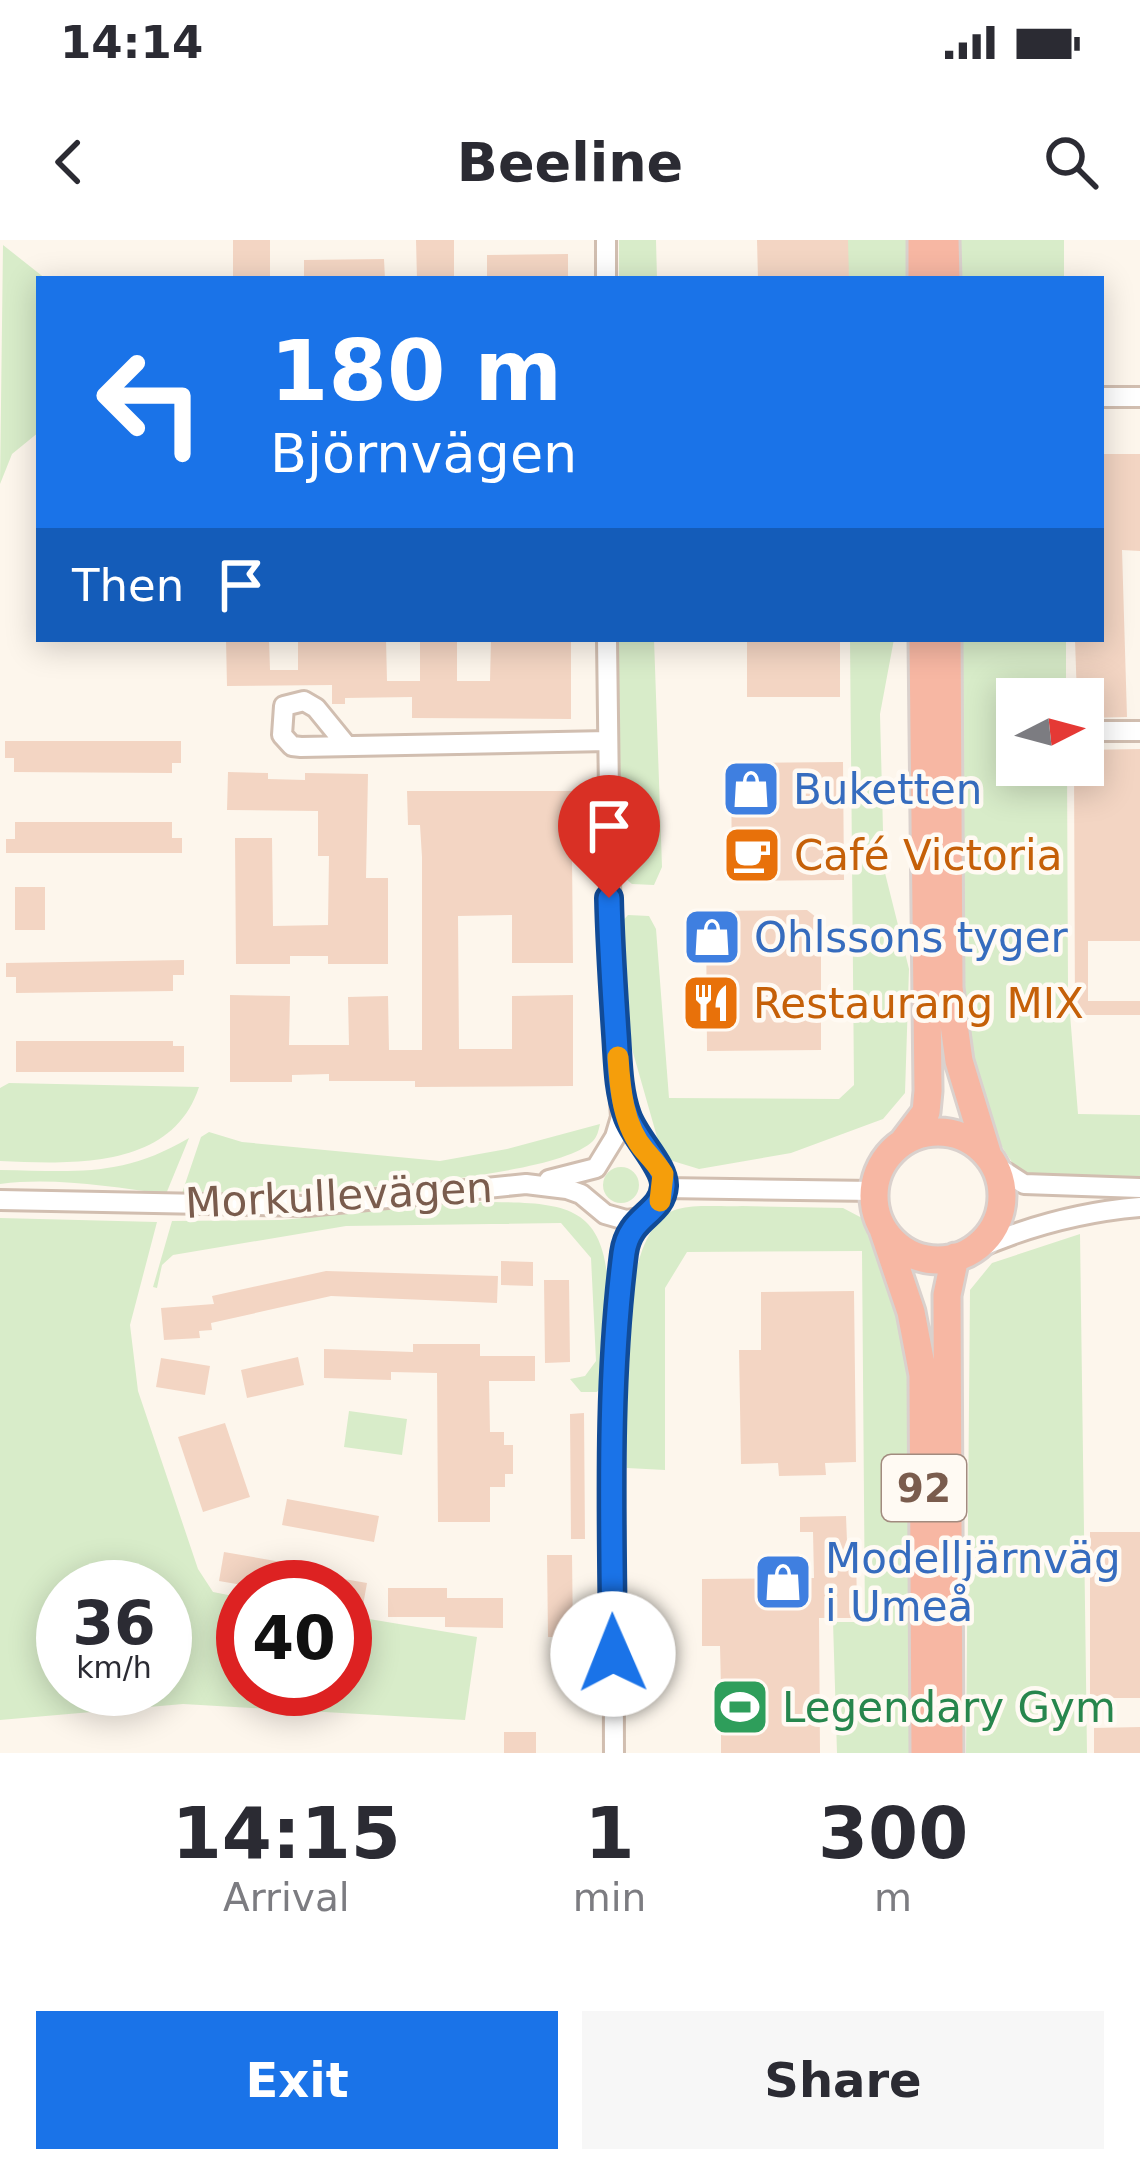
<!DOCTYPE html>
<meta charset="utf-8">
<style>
body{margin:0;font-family:"DejaVu Sans",sans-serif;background:#f7f7f7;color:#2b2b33;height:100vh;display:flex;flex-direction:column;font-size:45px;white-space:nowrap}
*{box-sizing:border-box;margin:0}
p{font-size:39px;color:#7c7c81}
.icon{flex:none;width:66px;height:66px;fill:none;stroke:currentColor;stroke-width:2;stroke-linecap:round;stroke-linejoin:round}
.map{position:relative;height:1513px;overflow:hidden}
.drawer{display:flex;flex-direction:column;background:#fff;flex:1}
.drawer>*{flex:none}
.top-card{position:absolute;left:36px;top:36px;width:1068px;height:366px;border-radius:0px;box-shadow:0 6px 30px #0003;background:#1a73e8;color:#fff;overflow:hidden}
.needle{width:78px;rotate:84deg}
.fabs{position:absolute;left:996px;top:438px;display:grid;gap:24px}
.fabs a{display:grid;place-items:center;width:108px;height:108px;border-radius:0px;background:#fff;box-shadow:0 6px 30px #0003;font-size:60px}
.speed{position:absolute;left:36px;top:1320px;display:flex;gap:24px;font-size:60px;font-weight:700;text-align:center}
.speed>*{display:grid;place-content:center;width:156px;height:156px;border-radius:50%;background:#fff;box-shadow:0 6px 30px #0003;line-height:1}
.speed small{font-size:30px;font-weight:400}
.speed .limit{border:18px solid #d22;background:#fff;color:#111}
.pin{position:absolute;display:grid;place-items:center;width:102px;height:102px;color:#fff;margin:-123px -51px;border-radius:50% 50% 50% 0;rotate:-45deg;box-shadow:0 0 12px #0007}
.pin .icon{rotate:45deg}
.me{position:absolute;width:132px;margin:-66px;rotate:359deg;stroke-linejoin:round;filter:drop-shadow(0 0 9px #0008)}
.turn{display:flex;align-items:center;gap:42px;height:252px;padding:0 36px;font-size:54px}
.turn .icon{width:156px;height:156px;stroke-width:2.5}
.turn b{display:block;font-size:84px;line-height:102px}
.then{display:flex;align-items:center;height:114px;padding:0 36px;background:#0003;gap:24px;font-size:45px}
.eta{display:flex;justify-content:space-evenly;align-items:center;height:204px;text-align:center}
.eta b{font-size:72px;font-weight:800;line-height:84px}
.cta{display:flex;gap:24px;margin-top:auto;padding:24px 36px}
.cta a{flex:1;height:138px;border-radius:0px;background:#1a73e8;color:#fff;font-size:48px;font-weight:800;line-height:138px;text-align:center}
.cta a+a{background:#f7f7f7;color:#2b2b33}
.status{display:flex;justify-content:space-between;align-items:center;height:84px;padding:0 60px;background:#fff;direction:ltr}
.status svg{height:33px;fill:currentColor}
header{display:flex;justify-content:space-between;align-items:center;height:156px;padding:0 36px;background:#fff;font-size:54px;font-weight:800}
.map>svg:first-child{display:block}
.green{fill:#d8ecc9;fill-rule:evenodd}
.building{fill:#f3d5c3}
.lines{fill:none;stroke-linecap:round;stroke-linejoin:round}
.minor-casing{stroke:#d1beb0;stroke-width:24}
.highway-casing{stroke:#dad1cd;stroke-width:33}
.minor{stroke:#fff;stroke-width:18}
.highway{stroke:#f7b7a3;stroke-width:27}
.route-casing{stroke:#114b97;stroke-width:30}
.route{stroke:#1a73e8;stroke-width:21}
.slow{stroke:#f59e0b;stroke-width:21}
.labels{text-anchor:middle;stroke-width:9;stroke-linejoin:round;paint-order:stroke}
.shield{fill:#fffaf3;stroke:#a28b7f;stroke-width:3}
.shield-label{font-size:39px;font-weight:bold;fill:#7a5c4d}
.shop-label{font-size:42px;fill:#366cbe;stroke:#fffaf3;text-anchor:start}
.food-label{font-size:42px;fill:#c56008;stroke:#fffaf3;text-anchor:start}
.street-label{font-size:42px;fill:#7a5c4d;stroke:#fffaf3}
.leisure-label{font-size:42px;fill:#27864d;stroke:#fffaf3;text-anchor:start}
</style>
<div class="status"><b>14:14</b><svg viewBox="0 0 49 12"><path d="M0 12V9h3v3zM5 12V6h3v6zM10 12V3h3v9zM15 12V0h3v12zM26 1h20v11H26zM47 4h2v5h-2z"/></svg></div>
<header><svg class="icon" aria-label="back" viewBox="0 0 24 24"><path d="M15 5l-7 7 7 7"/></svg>Beeline<svg class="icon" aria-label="search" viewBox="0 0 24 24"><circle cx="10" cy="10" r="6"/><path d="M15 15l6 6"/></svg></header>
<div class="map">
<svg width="1140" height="1513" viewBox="0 0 1140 1513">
<rect width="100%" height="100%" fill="#fdf6ec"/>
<path class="green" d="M619 0H656L657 39H619Z
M847 0H906L907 39H847Z
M957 0H1064V39H957Z
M3 5 46 39H39V192L12 214 0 244Z
M615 399H654L662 627 654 645 632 644 621 635Z
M850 399H894L880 474 884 629 909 729 905 853 883 879 791 913 699 929 663 918 632 809 619 685 628 675 649 676 656 689 669 858 839 859 854 845Z
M958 399H1066V459H1017V525H1067L1068 749 1078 874 1140 875V939L1022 935C948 846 959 710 958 600 958 533 958 466 958 399Z
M9 843 199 847C172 930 72 924 0 921V848Z
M600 884C598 892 598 895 593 901 548 945 253 955 181 956L201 897 209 892 242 902 440 921 507 909Z
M189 898 166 954C111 947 55 937 0 944V930C75 931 121 938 189 898Z
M603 945a18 18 0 1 1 36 0a18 18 0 1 1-36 0Z
M469 962C574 962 611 961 609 1080 608 1104 614 1133 597 1152H581L570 1139 585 1136 596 1121 591 1018 561 983 346 986 173 1015 162 1025 157 1048 153 1047 172 981 281 980Z
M742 966 843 968 862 978 888 1033 906 1097 912 1181 911 1513H837L833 1382H865L862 1011 687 1012 665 1048V1230L627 1228C627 1173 613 987 678 969 696 964 723 967 742 966Z
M0 978 157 982 130 1085 138 1151 198 1329 213 1352 243 1358V1449H345V1375L477 1397 465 1480 183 1464 0 1480ZM63 1347H165V1449H63Z
M1080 994 1087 1513H966L970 1050 992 1023Z
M349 1171 407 1179 402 1215 344 1207Z"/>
<path class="building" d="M233 0H270V39H233Z
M416 0H454V39H417Z
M757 0H848L849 39H758Z
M568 14V39H487V15Z
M384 19 385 39H304V20Z
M1101 214H1140V311L1122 310 1127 477 1083 478V459H1077L1075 399H1101Z
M226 399H269L270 430H298V399H386L387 441H420V399H457V441H490L491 399H571V479L412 478V457L345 458V464H332V445L227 446Z
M747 399H840V457H747Z
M5 501H181V523H172V533L14 532V518H5Z
M1140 509V701H1088V761H1140V775H1075L1074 525H1083V510Z
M843 522 844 640 732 641 731 523Z
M228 532 268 533V539L305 540V533L368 534 366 638H388V724H328V716H290V724H236L235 598H272L273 686 328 685 329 616H318V571L227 570Z
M407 551H578L579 615H572L573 723H512V675L458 676 459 809H512V756L573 755V846L415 847V841H329V834L292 835V842H230V755L290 756 289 805H349L348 757 388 756 389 810H422V617L420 585H408Z
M15 582H172V598H182V613H6V599H15Z
M15 647H45V690H15Z
M807 670 821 681V810L707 811 706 671Z
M184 720V735H173V751L16 753V737H6V723Z
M16 801H173V806H184V832H16Z
M501 1021 533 1022V1046L501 1045Z
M326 1031 498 1036 497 1063 331 1056 211 1083 212 1090 199 1091 200 1098 164 1100 161 1068 214 1064 212 1056Z
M544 1040H569L570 1122 545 1123Z
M854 1051 856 1222 825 1223 826 1235 779 1236 778 1223 741 1224 739 1110H761V1052Z
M413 1104H480V1116H535V1141H489L490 1192H504V1205H513V1234H505V1247H490V1282H438L437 1133 391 1132V1140L324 1138V1109L413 1112Z
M298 1117 304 1145 247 1158 241 1130Z
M161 1118 210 1126 205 1155 156 1147Z
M584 1173 585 1299H571L570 1174Z
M225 1183 250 1257 203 1272 178 1197Z
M287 1259 379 1276 374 1302 282 1285Z
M846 1276 847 1301 856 1300 857 1378H819L820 1513H721V1488H733V1447H721L720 1406H702V1339L814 1338 813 1292H800V1277Z
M1090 1292H1140V1458H1090Z
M224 1312 281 1322 280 1328 367 1343 362 1371 345 1368V1347H254L219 1341Z
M547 1315H572L573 1397H548Z
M388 1348H447V1358H503V1388L445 1387V1377H388Z
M1140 1487V1513H1094V1488Z
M504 1492H536V1513H504Z"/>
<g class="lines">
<defs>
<path id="minor" d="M606 0V39
M1101 157H1140
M1087 491H1140
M347 506 316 468 304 461 284 466 282 495 292 506 301 507 608 501
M993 924 1024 944 1140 948
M549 940 596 928 615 897 621 877 611 710 607 399
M664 948 874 951
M0 960 308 966 526 944 567 949 581 954 605 974 626 980 639 978 655 969 661 958 663 934 634 895 621 857
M967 1013C1022 988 1080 972 1140 967
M614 1513 613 1163 626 1002 639 978"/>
<path id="highway" d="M922 0V39
M945 0 946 39
M947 399 949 748 959 821 988 916
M874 956a64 64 0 1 1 128 0a64 64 0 1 1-128 0Z
M904 901 926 872 928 851 923 399
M883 989 911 1072 923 1135 925 1513
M949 1513 947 1055 955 1017"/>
</defs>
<use href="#minor" class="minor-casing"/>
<use href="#highway" class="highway-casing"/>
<use href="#minor" class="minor"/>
<use href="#highway" class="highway"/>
</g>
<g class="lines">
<defs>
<path id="route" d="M609 658C610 704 613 749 616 794 618 822 618 850 627 875 635 899 665 926 664 946 662 975 629 975 624 1013 607 1146 612 1280 613 1414"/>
</defs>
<use href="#route" class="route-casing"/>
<use href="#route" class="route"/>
<path class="slow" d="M618 817C620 849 623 886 645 911 652 919 657 924 663 934L660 961"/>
</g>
<defs>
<symbol id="shop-square" viewBox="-11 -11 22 22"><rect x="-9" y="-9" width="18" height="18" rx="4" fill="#3f7fe0" stroke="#fffaf3"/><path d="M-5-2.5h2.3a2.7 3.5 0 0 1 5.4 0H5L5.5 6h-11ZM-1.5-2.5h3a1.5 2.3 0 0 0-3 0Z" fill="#fff"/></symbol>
<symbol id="cafe-square" viewBox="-11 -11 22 22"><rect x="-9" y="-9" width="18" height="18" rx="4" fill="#e8710a" stroke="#fffaf3"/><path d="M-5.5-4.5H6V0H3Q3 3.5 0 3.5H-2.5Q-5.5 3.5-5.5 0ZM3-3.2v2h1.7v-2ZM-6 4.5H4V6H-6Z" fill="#fff"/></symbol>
<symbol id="restaurant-square" viewBox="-11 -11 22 22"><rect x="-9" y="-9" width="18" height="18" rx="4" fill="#e8710a" stroke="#fffaf3"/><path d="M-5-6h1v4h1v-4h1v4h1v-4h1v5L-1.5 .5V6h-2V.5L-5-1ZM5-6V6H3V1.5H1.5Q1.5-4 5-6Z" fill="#fff"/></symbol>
<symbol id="stadium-square" viewBox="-11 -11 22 22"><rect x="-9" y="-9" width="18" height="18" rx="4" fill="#2e9e5b" stroke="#fffaf3"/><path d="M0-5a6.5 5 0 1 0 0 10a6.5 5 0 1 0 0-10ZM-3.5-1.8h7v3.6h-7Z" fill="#fff"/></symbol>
</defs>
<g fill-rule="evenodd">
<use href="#shop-square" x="718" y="516" width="66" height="66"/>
<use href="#cafe-square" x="719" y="582" width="66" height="66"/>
<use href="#shop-square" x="679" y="664" width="66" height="66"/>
<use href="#restaurant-square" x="678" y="730" width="66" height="66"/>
<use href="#shop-square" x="750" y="1309" width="66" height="66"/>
<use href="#stadium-square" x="707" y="1434" width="66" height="66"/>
</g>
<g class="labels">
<rect class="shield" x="882" y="1215" width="84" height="66" rx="9"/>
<g class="shield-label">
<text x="924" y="1262">92</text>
</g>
<g class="shop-label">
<text x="793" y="564">Buketten</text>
<text x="754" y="712">Ohlssons tyger</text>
<text x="825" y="1333">Modelljärnväg<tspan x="825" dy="48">i Umeå</tspan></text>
</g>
<g class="food-label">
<text x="794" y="630">Café Victoria</text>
<text x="753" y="778">Restaurang MIX</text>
</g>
<g class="street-label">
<text transform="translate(339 955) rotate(-3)" y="15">Morkullevägen</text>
</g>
<g class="leisure-label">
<text x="782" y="1482">Legendary Gym</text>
</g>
</g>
</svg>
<div class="fabs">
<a><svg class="needle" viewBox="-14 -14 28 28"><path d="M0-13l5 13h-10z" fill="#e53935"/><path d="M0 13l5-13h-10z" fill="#7c7c81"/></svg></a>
</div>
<div class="speed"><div>36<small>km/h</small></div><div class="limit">40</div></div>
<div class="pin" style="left:609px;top:658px;background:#d93025"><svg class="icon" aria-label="arrive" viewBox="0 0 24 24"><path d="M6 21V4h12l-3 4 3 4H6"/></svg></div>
<svg class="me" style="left:613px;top:1414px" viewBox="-20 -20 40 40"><circle r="19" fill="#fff"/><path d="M0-13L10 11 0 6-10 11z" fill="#1a73e8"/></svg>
<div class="top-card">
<div class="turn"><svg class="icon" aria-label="left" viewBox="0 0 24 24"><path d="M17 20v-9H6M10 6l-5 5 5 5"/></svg><div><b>180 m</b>Björnvägen</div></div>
<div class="then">Then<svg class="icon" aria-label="arrive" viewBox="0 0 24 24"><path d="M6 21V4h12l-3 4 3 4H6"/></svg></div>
</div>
</div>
<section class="drawer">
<div class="eta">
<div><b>14:15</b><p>Arrival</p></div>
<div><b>1</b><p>min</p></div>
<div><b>300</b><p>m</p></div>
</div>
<div class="cta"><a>Exit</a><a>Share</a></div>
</section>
